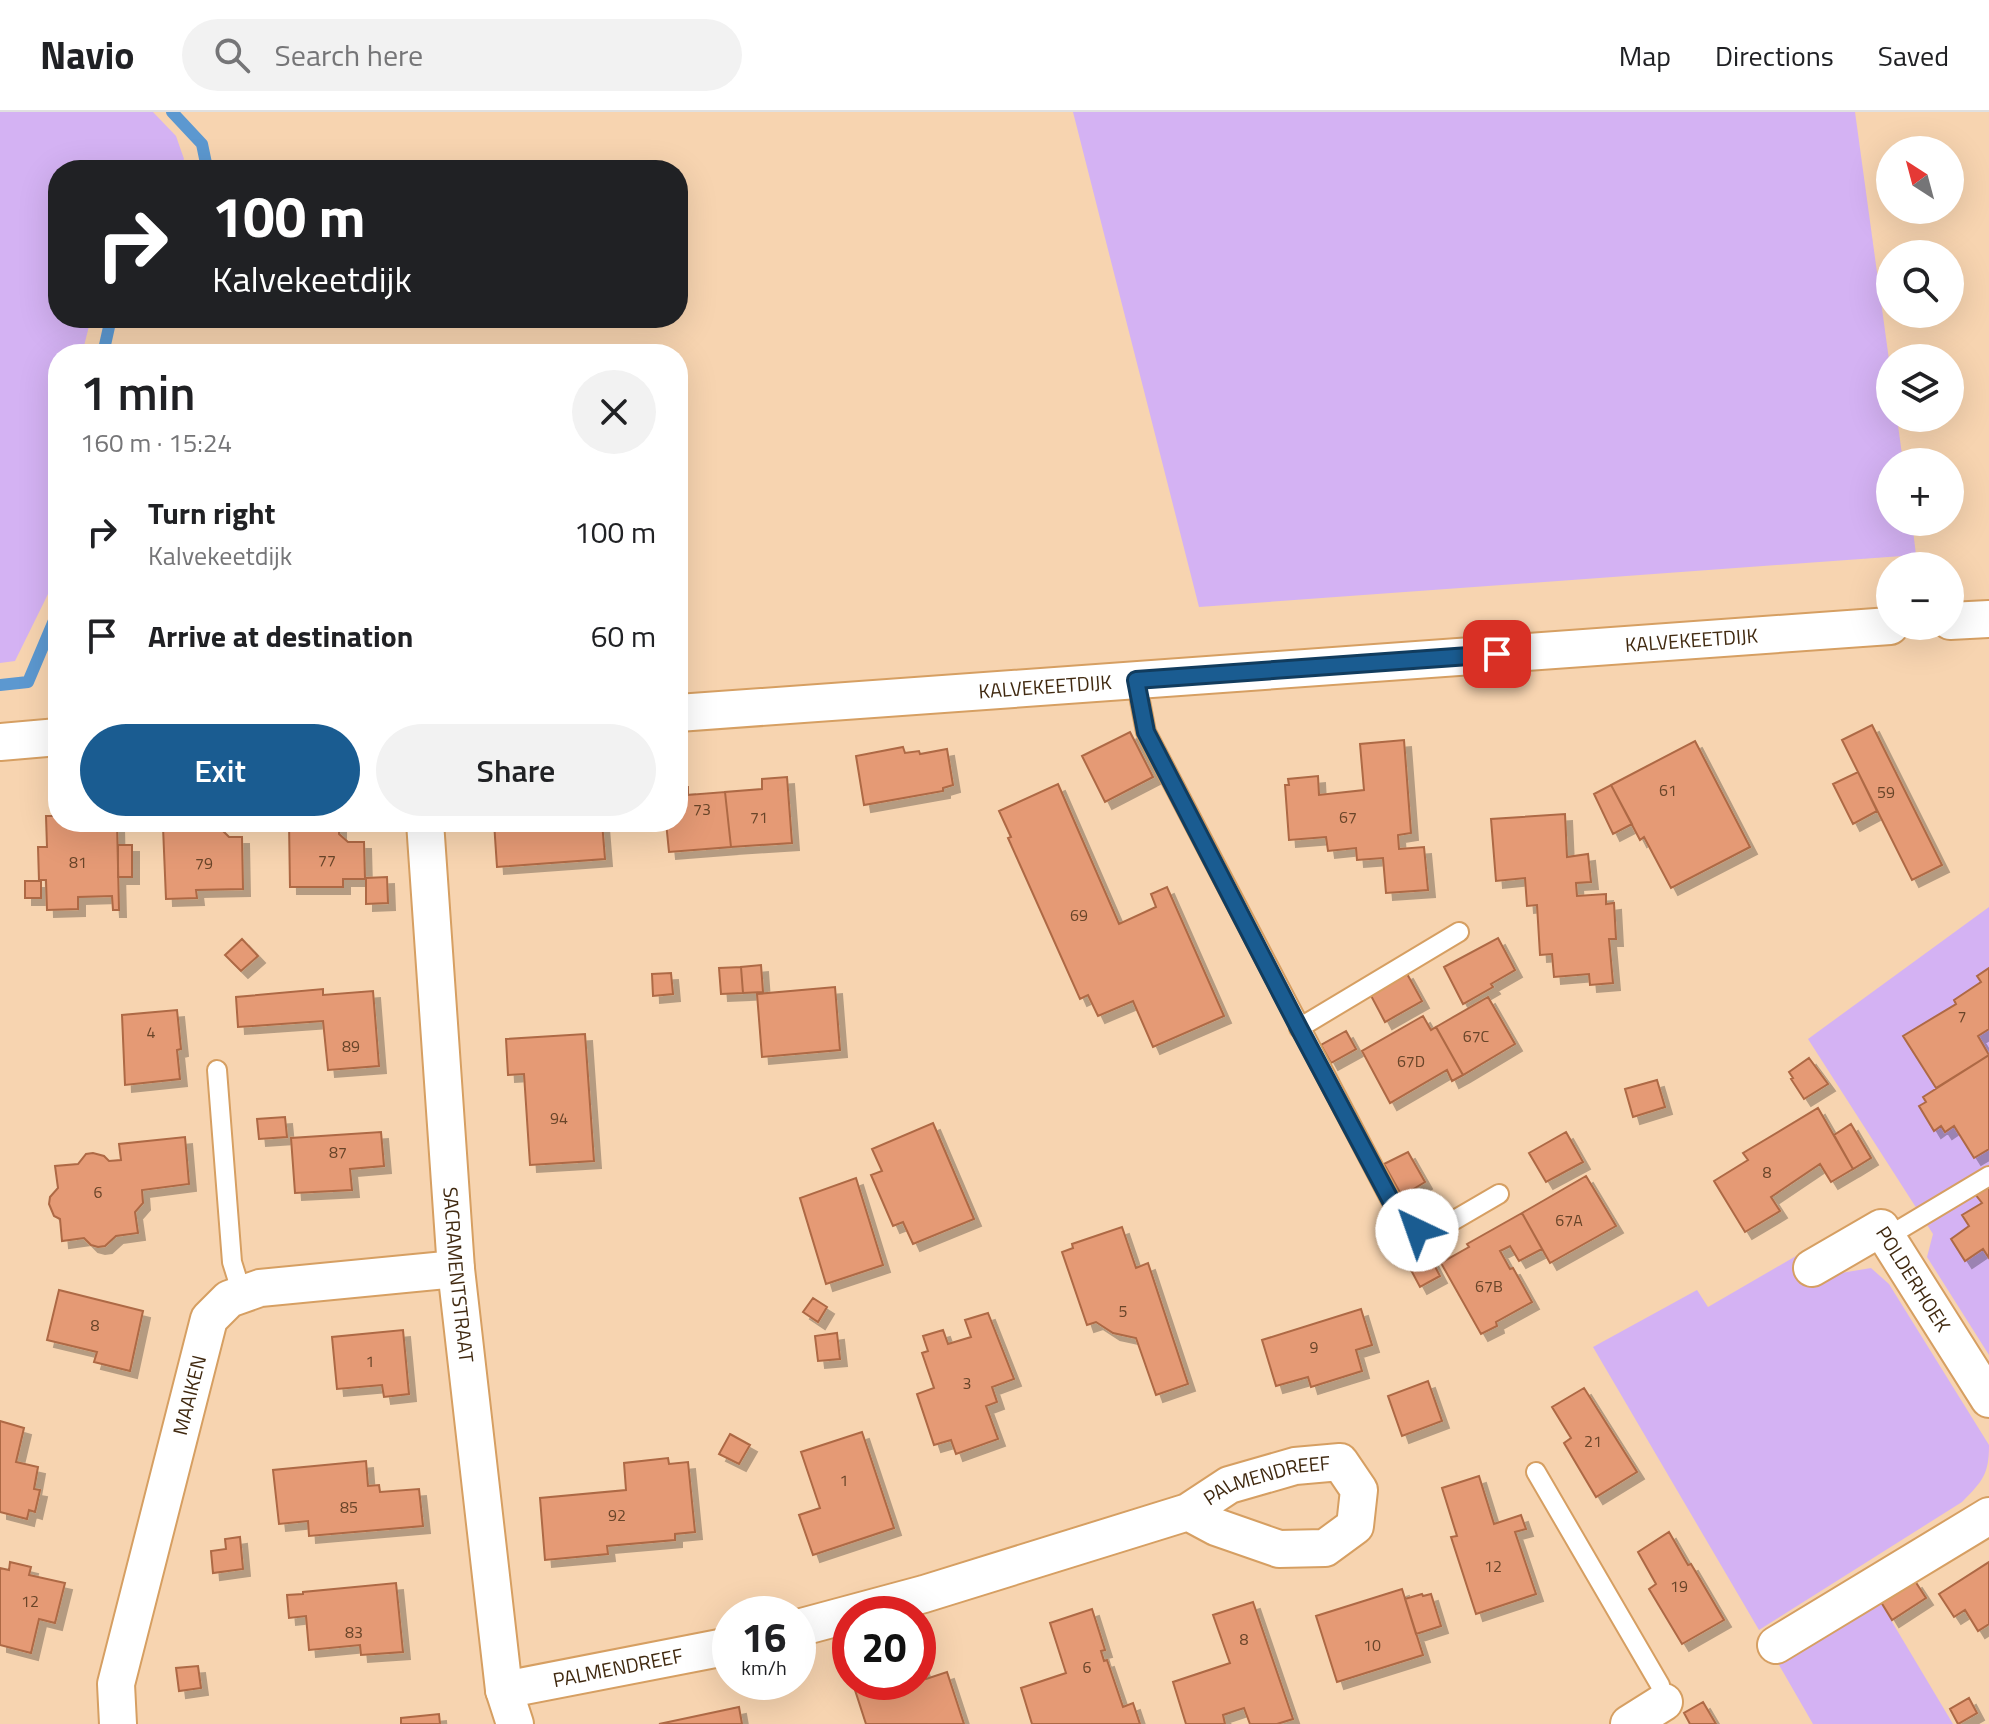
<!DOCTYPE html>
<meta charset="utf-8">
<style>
body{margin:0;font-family:"Titillium Web",sans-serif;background:#f2f2f2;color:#202124;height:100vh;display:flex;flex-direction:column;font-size:30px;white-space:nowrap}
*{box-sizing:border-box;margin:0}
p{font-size:26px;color:#757577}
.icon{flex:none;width:44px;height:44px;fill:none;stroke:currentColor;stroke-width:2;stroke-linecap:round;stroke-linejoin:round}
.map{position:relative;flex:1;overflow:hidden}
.drawer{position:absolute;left:48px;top:232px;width:640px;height:488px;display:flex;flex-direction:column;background:#fff;border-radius:32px;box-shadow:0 8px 32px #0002}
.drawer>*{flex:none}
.banner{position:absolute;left:48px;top:48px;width:640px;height:168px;border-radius:32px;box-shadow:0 8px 32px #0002;background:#202124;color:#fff;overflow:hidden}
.needle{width:52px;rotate:324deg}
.fabs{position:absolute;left:1876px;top:24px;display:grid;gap:16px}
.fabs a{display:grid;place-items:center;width:88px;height:88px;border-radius:50%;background:#fff;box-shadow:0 8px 32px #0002;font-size:40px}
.speed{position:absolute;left:712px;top:1484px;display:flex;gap:16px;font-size:40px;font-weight:700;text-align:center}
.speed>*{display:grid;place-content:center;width:104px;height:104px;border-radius:50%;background:#fff;box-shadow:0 8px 32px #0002;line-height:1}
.speed small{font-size:20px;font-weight:400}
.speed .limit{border:12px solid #d22;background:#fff;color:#111}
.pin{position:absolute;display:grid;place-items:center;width:68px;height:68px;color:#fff;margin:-34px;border-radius:16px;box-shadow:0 4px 12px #0006}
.me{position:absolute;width:88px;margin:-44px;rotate:318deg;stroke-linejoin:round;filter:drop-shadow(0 0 6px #0008)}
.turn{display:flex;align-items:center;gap:28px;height:168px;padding:0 32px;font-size:36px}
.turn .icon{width:104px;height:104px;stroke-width:2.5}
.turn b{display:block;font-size:56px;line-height:68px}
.round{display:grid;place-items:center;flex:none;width:84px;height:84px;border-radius:42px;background:#f2f2f2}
.head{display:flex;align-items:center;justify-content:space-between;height:136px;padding:0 32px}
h1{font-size:48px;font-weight:600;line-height:60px}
.action{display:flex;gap:16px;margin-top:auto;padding:16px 32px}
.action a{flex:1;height:92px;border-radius:48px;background:#1a5c91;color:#fff;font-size:32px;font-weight:600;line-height:92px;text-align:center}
.action a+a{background:#f2f2f2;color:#202124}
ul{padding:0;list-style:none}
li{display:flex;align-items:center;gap:24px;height:104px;padding:0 32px}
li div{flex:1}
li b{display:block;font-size:30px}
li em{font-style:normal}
header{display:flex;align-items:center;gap:48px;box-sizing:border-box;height:112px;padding:0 40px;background:#fff;border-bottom:2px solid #e0e0e0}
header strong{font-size:38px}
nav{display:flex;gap:44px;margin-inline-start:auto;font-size:28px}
.search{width:560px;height:72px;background:#f2f2f2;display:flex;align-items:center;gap:20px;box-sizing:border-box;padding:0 28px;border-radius:44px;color:#757577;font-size:30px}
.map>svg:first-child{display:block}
.green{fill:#d4b2f3}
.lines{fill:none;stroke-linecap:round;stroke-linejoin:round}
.stream{stroke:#5c98d0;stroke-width:12}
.building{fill:#e59a74;stroke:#ae6945;stroke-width:2;filter:url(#shadow)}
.lane-casing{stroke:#d69f62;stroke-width:22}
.street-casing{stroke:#d69f62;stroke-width:40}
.lane{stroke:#fff;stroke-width:18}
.street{stroke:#fff;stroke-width:36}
.route-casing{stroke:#113c5e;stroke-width:20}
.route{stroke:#1a5c91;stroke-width:14}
.labels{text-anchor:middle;stroke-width:7;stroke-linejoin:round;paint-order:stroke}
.number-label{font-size:16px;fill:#694529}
.street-label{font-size:20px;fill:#402910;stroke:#fbe3cc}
</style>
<header>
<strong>Navio</strong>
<div class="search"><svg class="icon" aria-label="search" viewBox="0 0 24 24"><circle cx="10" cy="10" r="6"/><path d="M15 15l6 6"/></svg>Search here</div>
<nav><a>Map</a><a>Directions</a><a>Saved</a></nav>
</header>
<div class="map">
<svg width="1989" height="1612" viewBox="0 0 1989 1612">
<defs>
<filter id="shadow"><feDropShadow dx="7" dy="7" stdDeviation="0" flood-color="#0004"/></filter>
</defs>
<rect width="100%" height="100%" fill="#f7d4b0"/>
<path class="green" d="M0 0H153L176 24 184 47 177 58H58V206H91L82 242H58V452L49 480 15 549 0 551Z
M1073 0H1855L1890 255V306H1897L1903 350H1890V410H1912L1916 443 1199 495Z
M1989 795V1243L1927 1145 1933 1122 1808 927Z
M1796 1144 1816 1174 1841 1161 1871 1156 1889 1172 1989 1333C1989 1362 1983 1369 1962 1390L1759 1518 1593 1235 1697 1178 1708 1195Z
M1876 1483 1953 1612H1813L1775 1546Z"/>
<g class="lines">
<path class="stream" d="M172 0 202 32 207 56 205 58
M103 242 111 206
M0 573 28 570 58 499"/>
</g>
<path class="building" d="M1872 613 1942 753 1912 768 1842 628Z
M1130 620 1153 665 1105 690 1082 644Z
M1404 628 1411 721 1398 723 1399 737 1424 735 1428 778 1386 781 1383 746 1357 748 1356 736 1328 739 1326 725 1289 728 1285 673H1289L1288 667 1318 664 1319 683 1364 678 1360 632Z
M1695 629 1750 735 1671 776 1644 725 1640 728 1611 673Z
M903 635 905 641 919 639 920 642 947 637 953 673 943 676V679L864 693 856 644Z
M1858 660 1877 699 1853 712 1833 672Z
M787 665 792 731 731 735 725 680 762 677V667Z
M1058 672 1119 812 1156 795 1151 782 1167 775 1224 904 1153 935 1133 889 1098 904 1088 883 1080 887 1008 726 1011 725 999 699Z
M1611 673 1632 712 1613 722 1594 682Z
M688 675V683L725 680 731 735 669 740 666 710H678V676Z
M1565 702 1567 745 1588 742 1591 770 1576 771 1577 784 1606 782V792L1614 791 1616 827H1609L1613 871 1590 873 1589 862 1554 865 1552 842 1540 843 1537 793 1527 794 1525 766 1496 769 1491 707Z
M46 704H58V710H78V717L111 716V710H117L119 798H113L112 784 78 785V797L47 798 46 768H41V786H25V769H39L38 735H47Z
M168 710H214L229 725H242L243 777 196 778 197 786 166 787 163 715Z
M289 710H339V722L348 730H364L365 767H343V775H290Z
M494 710H602L605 747 497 755Z
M118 733H132V765H118Z
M387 765 388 791 366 792V766Z
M1498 826 1515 858 1491 872 1493 875 1463 892 1444 855Z
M242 827 258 844 241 859 225 843Z
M761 853 763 880 743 881 741 855Z
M741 855 743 881 721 882 719 856Z
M1989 856V917L1978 924 1989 943 1936 976 1903 924 1956 892 1954 888 1981 870 1977 864Z
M1406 860 1422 889 1385 910 1369 880Z
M671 861 673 882 653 884 652 862Z
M835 875 840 938 762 945 757 882Z
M323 877V883L373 879 379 954 328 958 323 909 238 915 236 885Z
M1488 885 1515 932 1463 963 1436 915Z
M177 898 181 937 177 938 180 967 125 973 122 903Z
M1423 904 1431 918 1436 915 1463 963 1452 969 1447 958 1390 991 1362 939Z
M1346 919 1356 937 1331 951 1321 933Z
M585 922 594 1049 530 1053 524 962 508 963 506 927Z
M1989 943V1037L1974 1046 1954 1014 1945 1020 1941 1014 1934 1019 1919 994 1926 990 1923 985Z
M1809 946 1828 972 1804 987 1791 967 1793 966 1789 960Z
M1657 968 1665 995 1633 1005 1625 977Z
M1818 996 1853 1057 1831 1070 1820 1052 1771 1085 1780 1099 1745 1120 1714 1069 1748 1048 1743 1041Z
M285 1005 287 1025 259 1027 257 1007Z
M933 1011 974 1107 913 1132 903 1110 893 1114 871 1063 882 1059 872 1037Z
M1851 1012 1871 1046 1853 1057 1834 1023Z
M381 1020 384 1054 350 1057 352 1078 295 1081 291 1026Z
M1566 1020 1583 1050 1546 1070 1529 1041Z
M185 1025 189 1072 142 1078 143 1091 135 1100 138 1121 116 1124 105 1134 98 1135 91 1133 84 1126 62 1129 60 1107 54 1104 49 1092 50 1085 58 1076 55 1054 78 1052 86 1042 93 1041 104 1044 109 1049 121 1048 119 1032Z
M1408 1040 1425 1070 1402 1084 1384 1052Z
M1586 1064 1616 1114 1550 1151 1522 1101Z
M856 1066 883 1153 826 1172 800 1086Z
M1989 1073V1146L1983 1137 1965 1149 1951 1127 1969 1114 1962 1103 1982 1091 1975 1082Z
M1522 1101 1542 1137 1519 1149 1510 1134 1500 1139 1510 1157 1513 1156 1532 1190 1496 1210 1497 1214 1481 1222 1441 1151 1469 1135 1467 1132Z
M1122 1115 1136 1156 1148 1151 1188 1272 1156 1283 1136 1226 1113 1221 1096 1210 1087 1213 1062 1140 1073 1136 1072 1132Z
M1423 1132 1440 1164 1420 1175 1403 1143Z
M59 1178 143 1199 130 1259 94 1250 97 1240 47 1228Z
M813 1186 827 1195 818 1210 803 1200Z
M1361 1197 1372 1233 1356 1238 1362 1259 1311 1275 1308 1265 1276 1274 1262 1228Z
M988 1201 1014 1267 992 1275 997 1290 986 1294 998 1327 956 1342 951 1328 934 1333 917 1282 934 1276 922 1241 928 1239 923 1224 943 1218 948 1232 971 1225 965 1208Z
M403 1218 409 1282 384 1285 382 1273 337 1277 332 1225Z
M837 1221 840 1247 818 1249 815 1224Z
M1428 1269 1442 1309 1402 1324 1388 1284Z
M1584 1276 1637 1360 1596 1385 1564 1331 1571 1326 1552 1295Z
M0 1309 24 1316 16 1350 38 1355 34 1377 40 1378 35 1400 29 1398 27 1407 0 1400Z
M862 1320 894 1416 813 1443 799 1403 820 1396 801 1340Z
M730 1322 750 1333 739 1352 719 1342Z
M668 1346 669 1352 688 1350 695 1420 675 1422V1428L607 1434 608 1442 545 1448 540 1386 626 1378 624 1351Z
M366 1349 368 1374 379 1373 380 1380 419 1377 423 1414 309 1424 308 1409 279 1412 273 1358Z
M1479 1364 1494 1412 1521 1403 1526 1417 1515 1420 1536 1482 1476 1502 1451 1425 1457 1424 1442 1376Z
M1669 1420 1688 1453 1691 1452 1724 1508 1682 1532 1649 1477 1656 1472 1638 1440Z
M240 1425 243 1457 213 1461 211 1439 226 1437 225 1427Z
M10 1450 31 1455 29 1463 65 1471 55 1511 39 1507 31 1541 0 1533V1456L9 1458Z
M1989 1450V1512L1978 1519 1965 1498 1954 1505 1939 1482Z
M1915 1469 1926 1486 1892 1508 1881 1490Z
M396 1471 403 1540 361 1543 360 1533 309 1538 306 1504 289 1506 287 1483 303 1482V1480Z
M1402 1477 1423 1543 1337 1570 1316 1504Z
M1422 1482 1423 1484 1431 1482 1441 1514 1416 1522 1405 1487Z
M1253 1490 1293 1607 1277 1612H1250L1244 1596 1223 1603 1225 1612H1186L1173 1570 1230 1551 1213 1503Z
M1092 1497 1105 1538 1101 1539 1104 1549 1107 1548 1123 1595 1133 1591 1140 1612H1032L1021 1576 1066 1561 1050 1511Z
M198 1554 201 1576 179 1579 176 1556Z
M922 1555 926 1567 947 1560 964 1612H866L855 1578 878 1570H918V1557Z
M1969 1586 1977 1601 1958 1612 1950 1597Z
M1703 1590 1716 1612H1690L1684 1601Z
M739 1595 742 1612H659Z
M439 1602 440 1612H401V1606Z"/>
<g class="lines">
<defs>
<path id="lane" d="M1136 568 1146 620 1398 1102 1417 1118 1439 1117 1499 1082
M1299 916 1459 820
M217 958 232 1150 242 1182
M1887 1125 1989 1064
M1536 1360 1660 1573 1664 1590"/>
<g id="street">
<path d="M1950 509 1989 507"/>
<path id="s1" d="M678 601 1890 514"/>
<path d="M0 630 58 625"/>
<path id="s2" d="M425 710 456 1157 504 1578 515 1612"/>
<path id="s3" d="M1812 1156 1881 1116 1989 1287"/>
<path id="s4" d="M798 1516 924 1482 1188 1400 1229 1373 1295 1354 1340 1350 1359 1378 1355 1414 1325 1436 1279 1437 1216 1415 1188 1400"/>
<path d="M1776 1533 1989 1404"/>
<path id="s5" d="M504 1578 730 1534"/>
<path id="s6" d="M118 1612 116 1572 209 1207 229 1187 260 1176 456 1157"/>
<path d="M1629 1612 1664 1590"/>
</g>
</defs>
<use href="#lane" class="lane-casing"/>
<use href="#street" class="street-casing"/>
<use href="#lane" class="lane"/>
<use href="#street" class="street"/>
</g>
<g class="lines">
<defs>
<path id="route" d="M1417 1118 1398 1102 1299 916 1146 620 1136 568 1497 542"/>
</defs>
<use href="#route" class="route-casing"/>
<use href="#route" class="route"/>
</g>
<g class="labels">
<g class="number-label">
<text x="1668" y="684">61</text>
<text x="1886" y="686">59</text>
<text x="702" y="703">73</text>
<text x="759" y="711">71</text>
<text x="1348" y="711">67</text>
<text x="327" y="754">77</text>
<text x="78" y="756">81</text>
<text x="204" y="757">79</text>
<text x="1079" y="809">69</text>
<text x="1962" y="910">7</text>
<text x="151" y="926">4</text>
<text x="1476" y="930">67C</text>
<text x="351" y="940">89</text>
<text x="1411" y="955">67D</text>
<text x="559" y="1012">94</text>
<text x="338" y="1046">87</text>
<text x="1767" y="1066">8</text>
<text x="98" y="1086">6</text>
<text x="1569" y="1114">67A</text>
<text x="1489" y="1180">67B</text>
<text x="1123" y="1205">5</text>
<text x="95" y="1219">8</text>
<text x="1314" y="1241">9</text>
<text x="370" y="1255">1</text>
<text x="967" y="1277">3</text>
<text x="1593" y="1335">21</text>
<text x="844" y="1374">1</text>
<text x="349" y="1401">85</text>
<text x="617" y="1409">92</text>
<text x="1493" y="1460">12</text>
<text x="1679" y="1480">19</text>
<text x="30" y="1495">12</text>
<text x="354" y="1526">83</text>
<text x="1244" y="1533">8</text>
<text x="1372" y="1539">10</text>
<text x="1087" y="1561">6</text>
</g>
<g class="street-label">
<text dy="7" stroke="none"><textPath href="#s1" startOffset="1016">KALVEKEETDIJK</textPath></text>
<text dy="7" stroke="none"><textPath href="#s1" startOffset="368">KALVEKEETDIJK</textPath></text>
<text dy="7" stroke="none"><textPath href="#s2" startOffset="454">SACRAMENTSTRAAT</textPath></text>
<text dy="7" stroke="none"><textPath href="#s3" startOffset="140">POLDERHOEK</textPath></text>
<text dy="7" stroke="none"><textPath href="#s6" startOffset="338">MAAIKEN</textPath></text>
<text dy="7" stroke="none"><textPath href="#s4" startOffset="494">PALMENDREEF</textPath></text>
<text dy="7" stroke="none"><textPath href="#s5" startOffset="116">PALMENDREEF</textPath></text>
</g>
</g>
</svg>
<div class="fabs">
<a><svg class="needle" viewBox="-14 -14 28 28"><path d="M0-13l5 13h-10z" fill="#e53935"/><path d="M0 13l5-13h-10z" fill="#757577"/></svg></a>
<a><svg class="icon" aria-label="search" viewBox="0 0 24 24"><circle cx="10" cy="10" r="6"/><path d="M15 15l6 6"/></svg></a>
<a><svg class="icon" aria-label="layers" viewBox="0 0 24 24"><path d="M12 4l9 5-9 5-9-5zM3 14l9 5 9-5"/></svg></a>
<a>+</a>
<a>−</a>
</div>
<div class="speed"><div>16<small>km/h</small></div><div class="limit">20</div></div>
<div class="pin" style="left:1497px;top:542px;background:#d93025"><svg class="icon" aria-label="arrive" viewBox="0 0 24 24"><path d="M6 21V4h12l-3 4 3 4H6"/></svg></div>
<svg class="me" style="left:1417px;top:1118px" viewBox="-20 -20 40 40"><circle r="19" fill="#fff"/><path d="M0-13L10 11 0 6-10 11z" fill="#1a5c91"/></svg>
<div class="banner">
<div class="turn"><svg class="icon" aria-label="right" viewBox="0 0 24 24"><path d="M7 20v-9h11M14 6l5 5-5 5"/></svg><div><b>100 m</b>Kalvekeetdijk</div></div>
</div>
<section class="drawer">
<div class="head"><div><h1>1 min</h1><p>160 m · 15:24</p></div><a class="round"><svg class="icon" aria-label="close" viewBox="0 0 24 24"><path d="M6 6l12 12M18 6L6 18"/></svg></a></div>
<ul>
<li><svg class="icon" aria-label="right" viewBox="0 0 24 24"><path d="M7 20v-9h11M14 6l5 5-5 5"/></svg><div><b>Turn right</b><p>Kalvekeetdijk</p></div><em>100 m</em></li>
<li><svg class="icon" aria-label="arrive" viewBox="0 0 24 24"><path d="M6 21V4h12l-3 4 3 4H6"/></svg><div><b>Arrive at destination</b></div><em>60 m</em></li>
</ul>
<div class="action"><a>Exit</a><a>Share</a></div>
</section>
</div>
